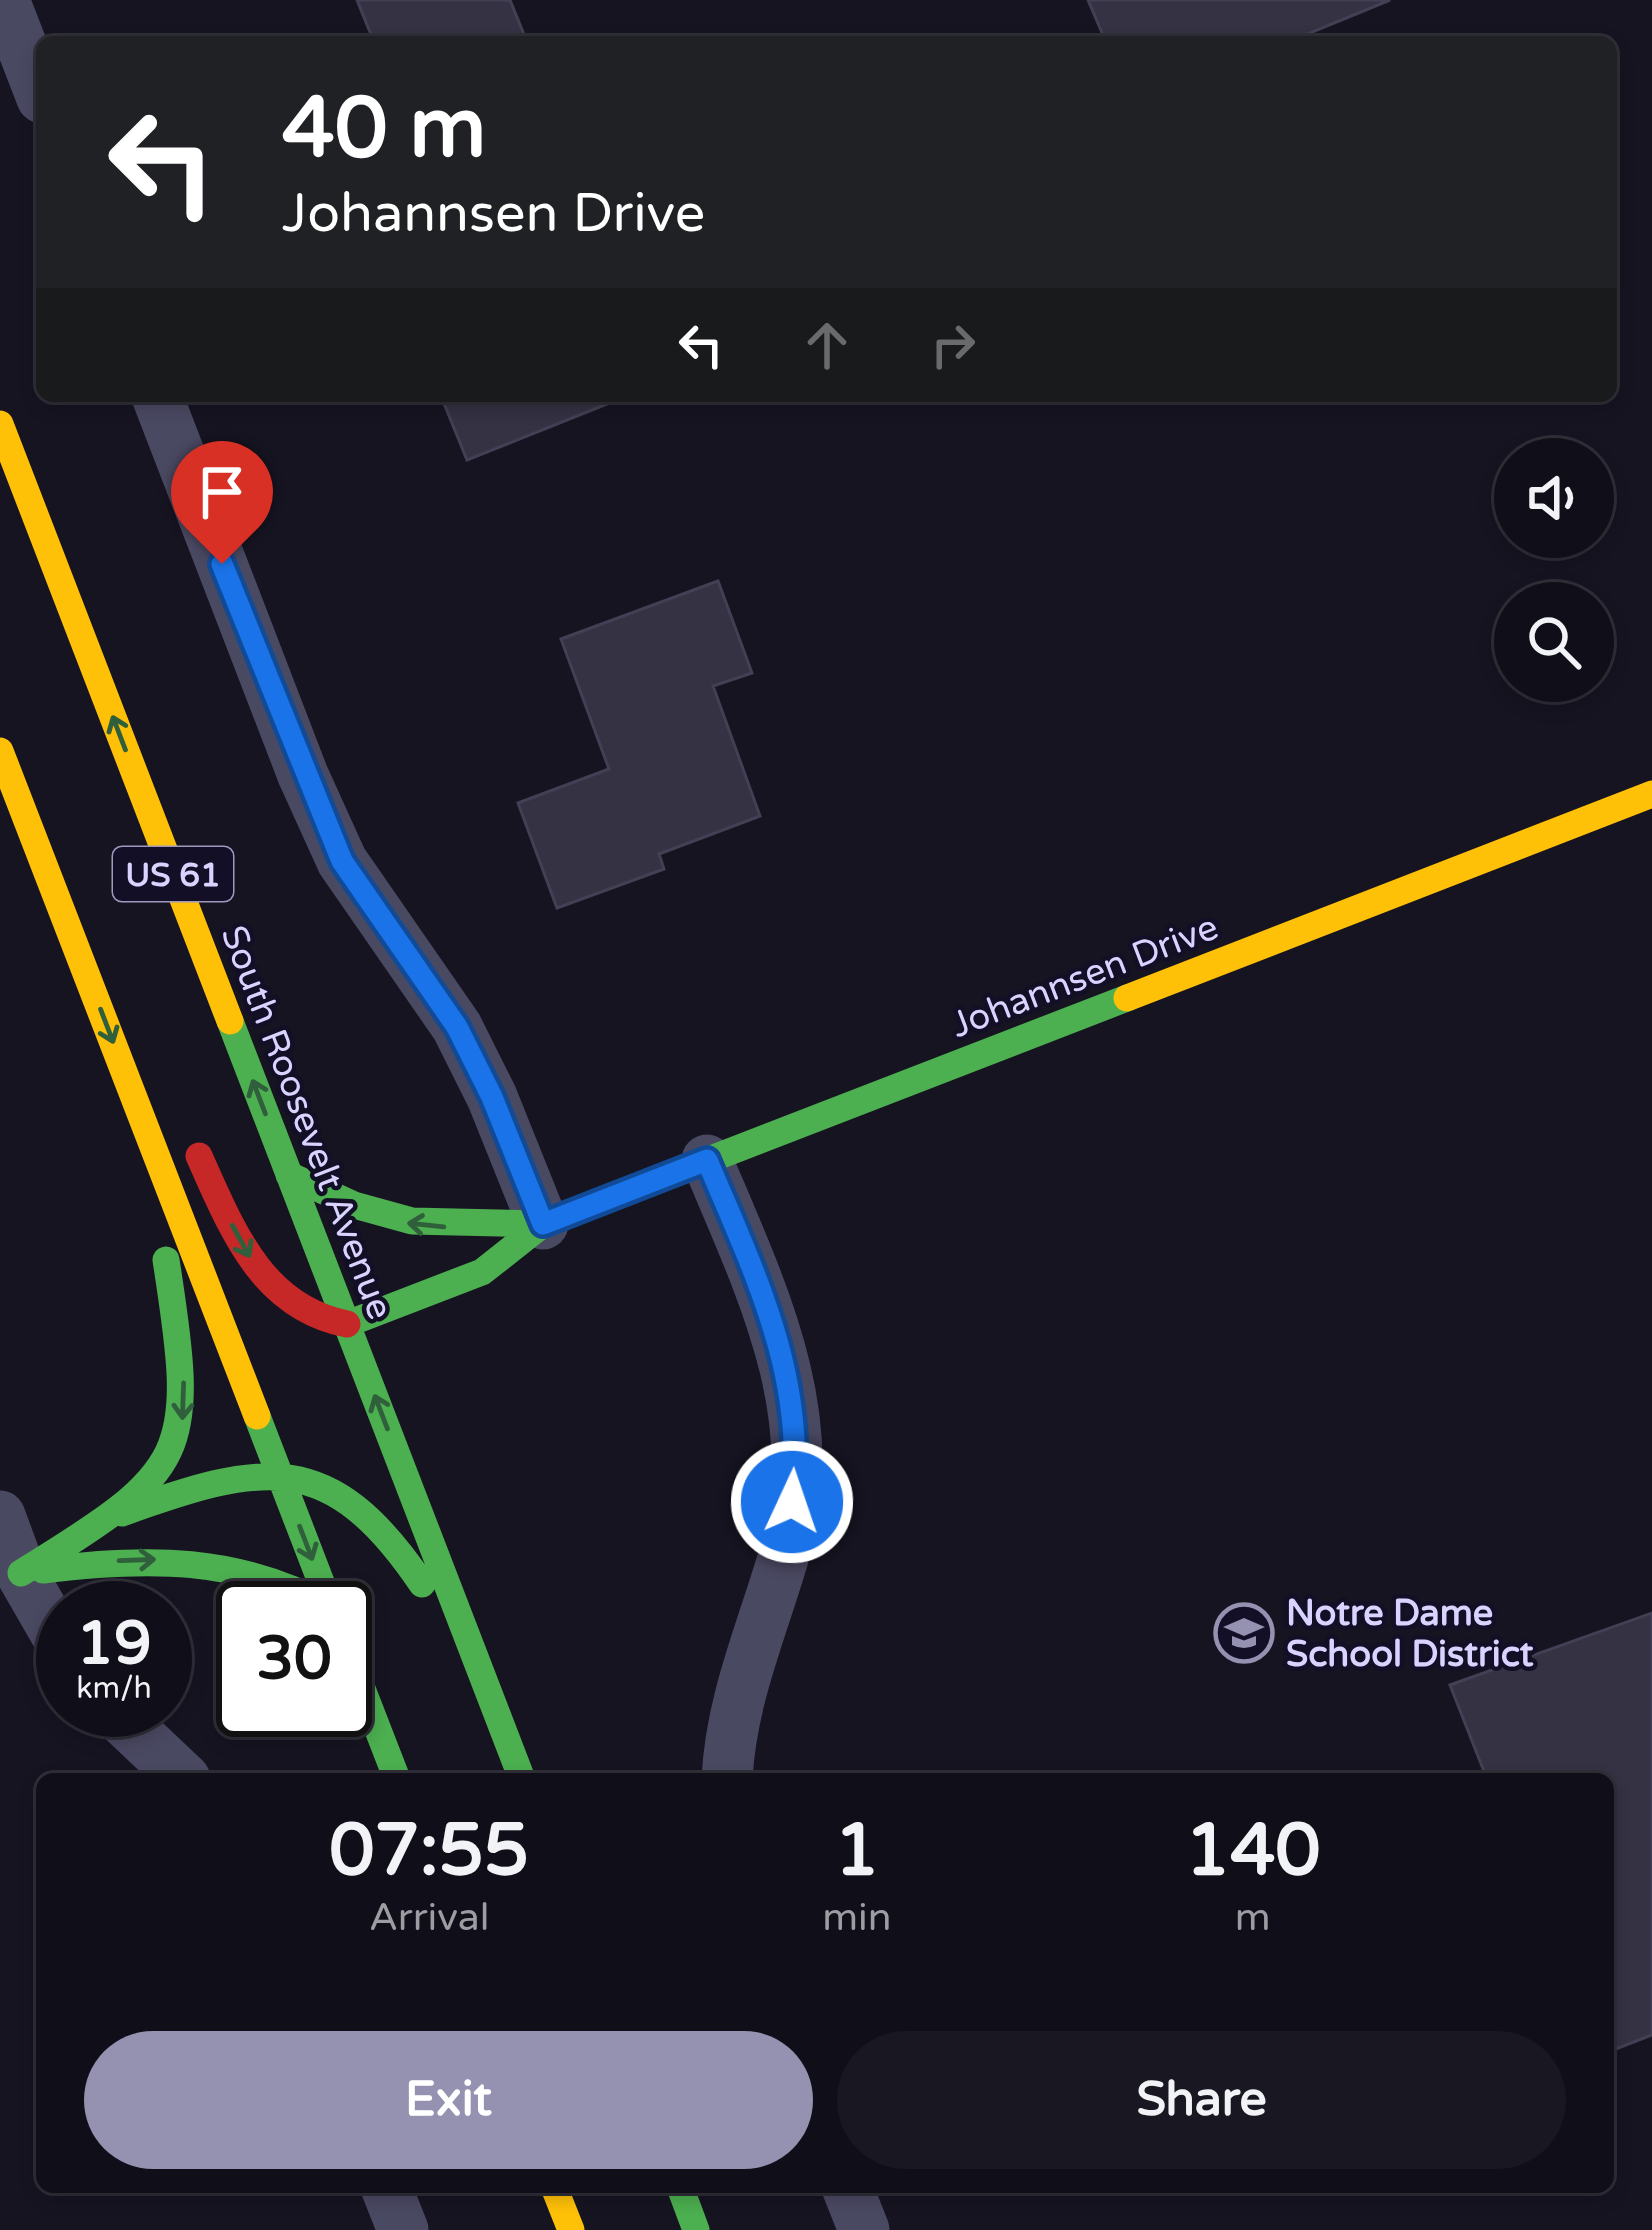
<!DOCTYPE html>
<style>
body{margin:0;font-family:"Varela Round",sans-serif;background:#191822;color:#f1f3f6;height:100vh;display:flex;flex-direction:column;font-size:45px;white-space:nowrap}
*{box-sizing:border-box;margin:0}
p{font-size:39px;color:#9c9ca2}
.icon{flex:none;width:66px;height:66px;fill:none;stroke:currentColor;stroke-width:2;stroke-linecap:round;stroke-linejoin:round}
.map{position:relative;flex:1;overflow:hidden}
.panel{position:absolute;left:36px;top:1773px;width:1578px;height:420px;display:flex;flex-direction:column;background:#100f19;border-radius:18px;box-shadow:0 6px 18px #0003,0 0 0 3px #302f38}
.panel>*{flex:none}
.top-card{position:absolute;left:36px;top:36px;width:1581px;height:366px;border-radius:18px;box-shadow:0 6px 18px #0003,0 0 0 3px #302f38;background:#202124;color:#fff;overflow:hidden}
.controls{position:absolute;left:1494px;top:438px;display:grid;gap:24px}
.controls a{display:grid;place-items:center;width:120px;height:120px;border-radius:50%;background:#100f19;box-shadow:0 6px 18px #0003,0 0 0 3px #302f38;font-size:60px}
.speed{position:absolute;left:36px;top:1581px;display:flex;gap:24px;font-size:60px;font-weight:700;text-align:center}
.speed>*{display:grid;place-content:center;width:156px;height:156px;border-radius:50%;background:#100f19;box-shadow:0 6px 18px #0003,0 0 0 3px #302f38;line-height:1}
.speed small{font-size:30px;font-weight:400}
.speed .limit{border:6px solid #111;border-radius:18px;background:#fff;color:#111}
.pin{position:absolute;display:grid;place-items:center;width:102px;height:102px;color:#fff;margin:-123px -51px;border-radius:50% 50% 50% 0;rotate:-45deg;box-shadow:0 0 12px #0007}
.pin .icon{rotate:45deg}
.me{position:absolute;width:132px;margin:-66px;rotate:3deg;stroke-linejoin:round;filter:drop-shadow(0 0 9px #0008)}
.turn{display:flex;align-items:center;gap:42px;height:252px;padding:0 48px;font-size:54px}
.turn .icon{width:156px;height:156px;stroke-width:2.5}
.turn b{display:block;font-size:84px;line-height:102px}
.lanes{display:flex;align-items:center;height:114px;padding:0 48px;background:#0003;justify-content:center;gap:60px;direction:ltr}
.lanes .off{opacity:.35}
.eta{display:flex;justify-content:space-evenly;align-items:center;height:204px;text-align:center}
.eta b{font-size:72px;font-weight:700;line-height:84px}
.primary-button{display:flex;gap:24px;margin-top:auto;padding:24px 48px}
.primary-button a{flex:1;height:138px;border-radius:72px;background:#9591b1;color:#fff;font-size:48px;font-weight:700;line-height:138px;text-align:center}
.primary-button a+a{background:#191822;color:#f1f3f6}
.map>svg:first-child{display:block}
.building{fill:#343243;stroke:#433f54;stroke-width:3}
.lines{fill:none;stroke-linecap:round;stroke-linejoin:round}
.street{stroke:#4a4962;stroke-width:51}
.fast{stroke:#4caf50;stroke-width:27}
.slow{stroke:#ffc107;stroke-width:27}
.jam{stroke:#c62828;stroke-width:27}
.oneway{stroke:#305f3b}
.route-casing{stroke:#114b97;stroke-width:30}
.route{stroke:#1a73e8;stroke-width:21}
.labels{text-anchor:middle;stroke-width:9;stroke-linejoin:round;paint-order:stroke}
.shield{fill:#130f26;stroke:#9e99be;stroke-width:3}
.shield-label{font-size:33px;font-weight:bold;fill:#d9d4ff}
.street-label{font-size:36px;fill:#d9d4ff;stroke:#130f26}
.poi-label{font-size:36px;font-weight:bold;fill:#d9d4ff;stroke:#130f26;text-anchor:start}
</style>
<div class="map">
<svg width="1652" height="2230" viewBox="0 0 1652 2230">
<rect width="100%" height="100%" fill="#161421"/>
<path class="building" d="M357 0H510L527 42H374Z
M1088 0H1390L1288 42H1106Z
M441 396H627L467 460Z
M718 581 752 673 713 686 760 816 659 854 664 869 557 908 518 803 609 769 561 639Z
M1652 1613V2035L1608 2052V1779H1487L1450 1685Z"/>
<g class="lines">
<path class="street" d="M4 0 42 98
M157 396 303 775 342 861 457 1027 492 1097 543 1224
M707 1160C758 1282 824 1412 786 1548 764 1626 731 1697 727 1779
M0 1516 21 1573 63 1646
M112 1710 185 1779
M386 2187 403 2230
M847 2187 864 2230"/>
<path class="fast" d="M230 1021 522 1779
M289 1175 354 1205 412 1221 543 1224 1127 998
M347 1324 482 1272 543 1224
M257 1416 331 1608
M122 1513C264 1462 330 1448 422 1584
M43 1570C147 1557 238 1556 331 1608
M21 1573C190 1469 197 1457 166 1260
M345 1645 397 1779
M680 2187 696 2230"/>
<path class="slow" d="M0 424 230 1021
M0 751 257 1416
M1127 998 1652 794
M554 2187 571 2230"/>
<path class="jam" d="M199 1156C232 1229 261 1307 347 1324"/>
</g>
<defs><path id="oneway-shaft" d="M-6 0H5M1.5-3L5.5 0L1.5 3" fill="none" stroke-width="1.6" stroke-linecap="round" stroke-linejoin="round" transform="scale(3)"/></defs>
<g class="oneway">
<use href="#oneway-shaft" transform="translate(119 733) rotate(-111)"/>
<use href="#oneway-shaft" transform="translate(107 1026) rotate(69)"/>
<use href="#oneway-shaft" transform="translate(259 1097) rotate(-111)"/>
<use href="#oneway-shaft" transform="translate(426 1225) rotate(-174)"/>
<use href="#oneway-shaft" transform="translate(241 1241) rotate(61)"/>
<use href="#oneway-shaft" transform="translate(183 1401) rotate(92)"/>
<use href="#oneway-shaft" transform="translate(381 1412) rotate(-111)"/>
<use href="#oneway-shaft" transform="translate(306 1543) rotate(69)"/>
<use href="#oneway-shaft" transform="translate(137 1560) rotate(-2)"/>
</g>
<g class="lines">
<defs>
<path id="route" d="M222 564 342 861 457 1027 492 1097 543 1224 707 1160C754 1272 807 1377 792 1502"/>
</defs>
<use href="#route" class="route-casing"/>
<use href="#route" class="route"/>
</g>
<defs>
<symbol id="school-ring" viewBox="-11 -11 22 22"><circle r="9.5" fill="#130f26" stroke="#9591b1" stroke-width="1.5"/><path d="M0-5L7-2L0 1L-7-2ZM-4 1L0 2.5L4 1V4Q0 6-4 4Z" fill="#9591b1"/></symbol>
</defs>
<g fill-rule="evenodd">
<use href="#school-ring" x="1211" y="1600" width="66" height="66"/>
</g>
<g class="labels">
<rect class="shield" x="113" y="847" width="120" height="54" rx="9"/>
<g class="shield-label">
<text x="173" y="886">US 61</text>
</g>
<g class="street-label">
<text transform="translate(1084 975) rotate(-21)" y="13">Johannsen Drive</text>
<text transform="translate(308 1122) rotate(69)" y="13">South Roosevelt Avenue</text>
</g>
<g class="poi-label">
<text x="1286" y="1625">Notre Dame<tspan x="1286" dy="41">School District</tspan></text>
</g>
</g>
</svg>
<div class="controls">
<a><svg class="icon" aria-label="sound" viewBox="0 0 24 24"><path d="M4 9h4l5-4v14l-5-4H4zM17 9q2 3 0 6"/></svg></a>
<a><svg class="icon" aria-label="search" viewBox="0 0 24 24"><circle cx="10" cy="10" r="6"/><path d="M15 15l6 6"/></svg></a>
</div>
<div class="speed"><div>19<small>km/h</small></div><div class="limit">30</div></div>
<div class="pin" style="left:222px;top:564px;background:#d93025"><svg class="icon" aria-label="arrive" viewBox="0 0 24 24"><path d="M6 21V4h12l-3 4 3 4H6"/></svg></div>
<svg class="me" style="left:792px;top:1502px" viewBox="-20 -20 40 40"><circle r="17" fill="#1a73e8" stroke="#fff" stroke-width="3"/><path d="M0-11L8 9 0 5-8 9z" fill="#fff"/></svg>
<div class="top-card">
<div class="turn"><svg class="icon" aria-label="left" viewBox="0 0 24 24"><path d="M17 20v-9H6M10 6l-5 5 5 5"/></svg><div><b>40 m</b>Johannsen Drive</div></div>
<div class="lanes"><svg class="icon" aria-label="left" viewBox="0 0 24 24"><path d="M17 20v-9H6M10 6l-5 5 5 5"/></svg><svg class="icon off" aria-label="ahead" viewBox="0 0 24 24"><path d="M12 20V5M6 11l6-6 6 6"/></svg><svg class="icon off" aria-label="right" viewBox="0 0 24 24"><path d="M7 20v-9h11M14 6l5 5-5 5"/></svg></div>
</div>
<section class="panel">
<div class="eta">
<div><b>07:55</b><p>Arrival</p></div>
<div><b>1</b><p>min</p></div>
<div><b>140</b><p>m</p></div>
</div>
<div class="primary-button"><a>Exit</a><a>Share</a></div>
</section>
</div>
